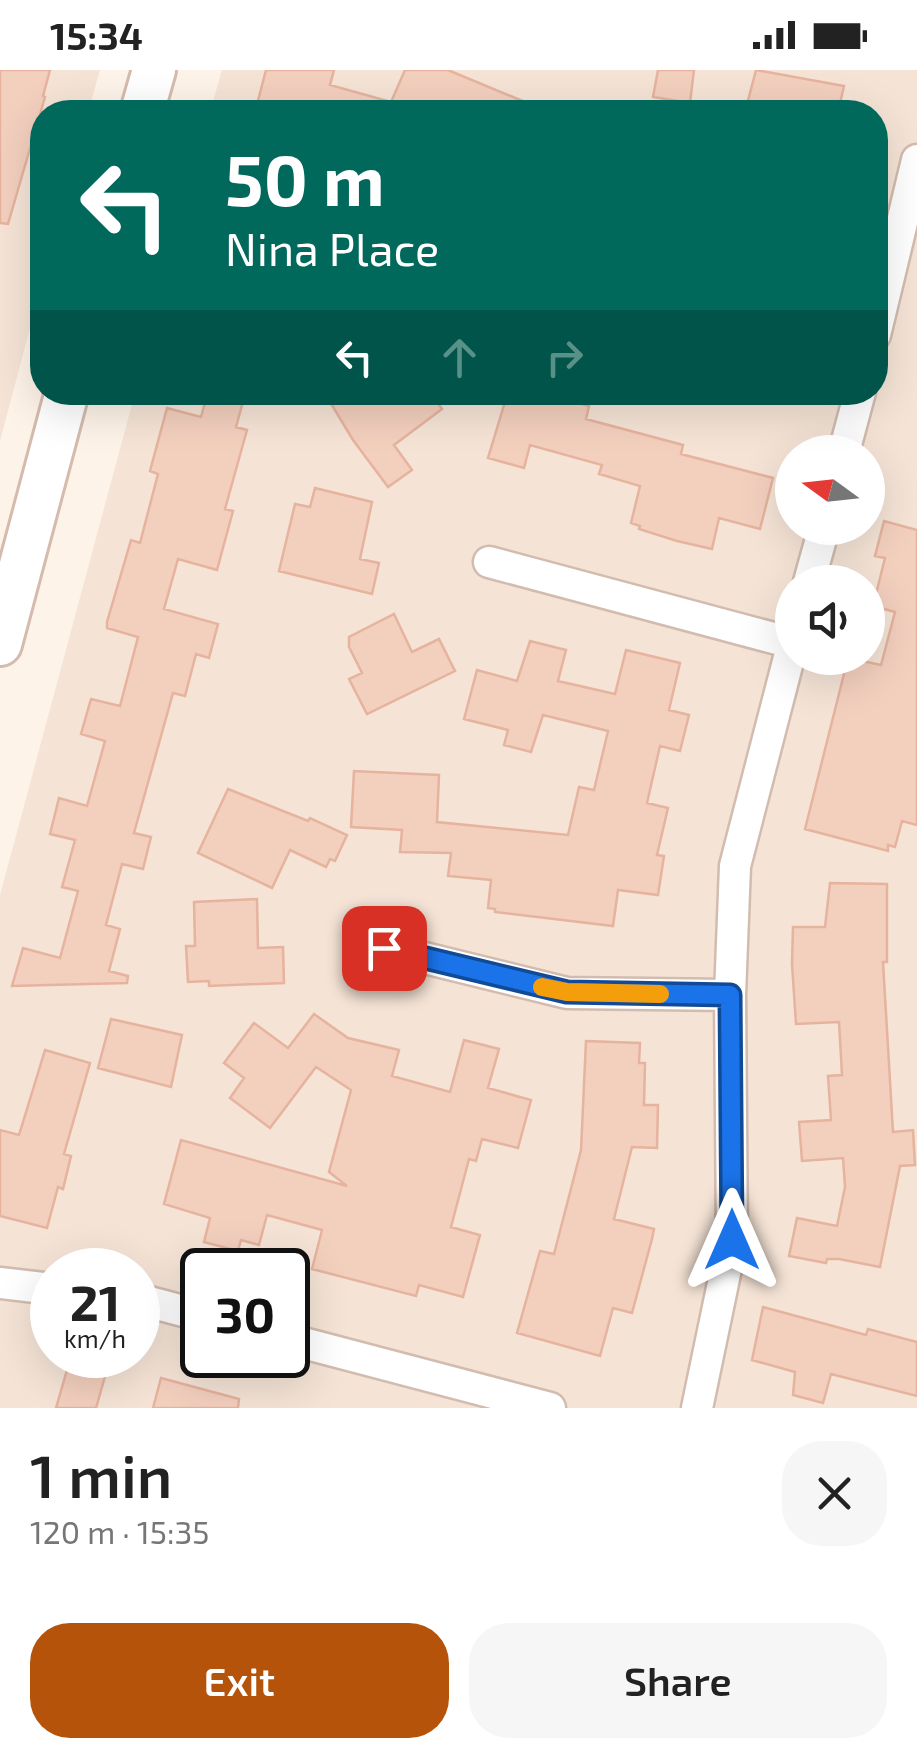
<!DOCTYPE html>
<meta charset="utf-8">
<style>
body{margin:0;font-family:"Exo 2",sans-serif;background:#f6f6f6;color:#222;height:100vh;display:flex;flex-direction:column;font-size:38px;white-space:nowrap}
*{box-sizing:border-box;margin:0}
p{font-size:32px;color:#767676}
.icon{flex:none;width:55px;height:55px;fill:none;stroke:currentColor;stroke-width:2;stroke-linecap:round;stroke-linejoin:round}
.map{position:relative;height:1338px;overflow:hidden}
.sheet{display:flex;flex-direction:column;background:#fff;flex:1}
.sheet>*{flex:none}
.guide{position:absolute;left:30px;top:30px;width:858px;height:305px;border-radius:40px;box-shadow:0 10px 40px #0002;background:#00695c;color:#fff;overflow:hidden}
.needle{width:65px;rotate:285deg}
.controls{position:absolute;left:775px;top:365px;display:grid;gap:20px}
.controls a{display:grid;place-items:center;width:110px;height:110px;border-radius:50%;background:#fff;box-shadow:0 10px 40px #0002;font-size:50px}
.speed{position:absolute;left:30px;top:1178px;display:flex;gap:20px;font-size:50px;font-weight:700;text-align:center}
.speed>*{display:grid;place-content:center;width:130px;height:130px;border-radius:50%;background:#fff;box-shadow:0 10px 40px #0002;line-height:1}
.speed small{font-size:25px;font-weight:400}
.speed .limit{border:5px solid #111;border-radius:15px;background:#fff;color:#111}
.pin{position:absolute;display:grid;place-items:center;width:85px;height:85px;color:#fff;margin:-42px;border-radius:20px;box-shadow:0 5px 15px #0006}
.me{position:absolute;width:110px;margin:-55px;rotate:0deg;stroke-linejoin:round;filter:drop-shadow(0 0 8px #0008)}
.turn{display:flex;align-items:center;gap:35px;height:210px;padding:0 30px;font-size:45px}
.turn .icon{width:130px;height:130px;stroke-width:2.5}
.turn b{display:block;font-size:70px;line-height:85px}
.lanes{display:flex;align-items:center;height:95px;padding:0 30px;background:#0003;justify-content:center;gap:50px;direction:ltr}
.lanes .off{opacity:.35}
.round{display:grid;place-items:center;flex:none;width:105px;height:105px;border-radius:40px;background:#f6f6f6}
.summary{display:flex;align-items:center;justify-content:space-between;height:170px;padding:0 30px}
h1{font-size:60px;font-weight:600;line-height:75px}
.action{display:flex;gap:20px;margin-top:auto;padding:20px 30px}
.action a{flex:1;height:115px;border-radius:40px;background:#b45309;color:#fff;font-size:40px;font-weight:600;line-height:115px;text-align:center}
.action a+a{background:#f6f6f6;color:#222}
.status{display:flex;justify-content:space-between;align-items:center;height:70px;padding:0 50px;background:#fff;direction:ltr}
.status svg{height:28px;fill:currentColor}
.map>svg:first-child{display:block}
.residential{fill:#f5e4d6;fill-rule:evenodd}
.building{fill:#f3cfbe;stroke:#e6b39e;stroke-width:2.5}
.lines{fill:none;stroke-linecap:round;stroke-linejoin:round}
.street-casing{stroke:#d2bcaf;stroke-width:35}
.secondary-casing{stroke:#d5bbad;stroke-width:48}
.street{stroke:#fff;stroke-width:30}
.secondary{stroke:#fff;stroke-width:42}
.route-casing{stroke:#114b97;stroke-width:25}
.route{stroke:#1a73e8;stroke-width:18}
.slow{stroke:#f59e0b;stroke-width:18}
</style>
<div class="status"><b>15:34</b><svg viewBox="0 0 49 12"><path d="M0 12V9h3v3zM5 12V6h3v6zM10 12V3h3v9zM15 12V0h3v12zM26 1h20v11H26zM47 4h2v5h-2z"/></svg></div>
<div class="map">
<svg width="917" height="1338" viewBox="0 0 917 1338">
<rect width="100%" height="100%" fill="#fdf3e8"/>
<path class="residential" d="M0 0H100L88 42H42V213L0 371Z
M222 0H917V1338H0V825L135 323 875 322V42H210ZM792 382H868V458H792ZM792 512H868V588H792ZM52 1200H138V1285H52ZM202 1200H288V1285H202Z"/>
<path class="building" d="M0 0H50L43 26 45 27 8 154 0 153Z
M266 0H334L330 15 391 32 405 0H448L549 42H255Z
M658 0H694L690 33 653 27Z
M756 0 844 16 838 42H745Z
M208 322 244 328 236 357 247 360 225 439 233 441 217 500 178 489 164 539 218 554 209 588 196 584 185 626 173 623 134 763 151 767 143 799 122 794 106 855 120 859 109 901 128 906 127 913 12 916 23 878 60 888 78 821 62 817 75 770 50 764 59 728 87 736 105 671 81 664 91 629 120 636 138 567 107 558V552L131 470 140 473 158 404 150 401 167 338 201 347Z
M324 322H430L442 339 394 375 412 400 388 417 353 370Z
M508 322H542L589 336 586 349 683 375 681 384 773 408 760 459 719 448 712 479 677 471 639 459 640 456 631 453 640 416 599 404 602 395 530 375 524 398 488 388Z
M315 418 372 432 360 489 379 493 372 524 279 501 295 434 310 437Z
M884 451 917 460V755L902 751 895 777 888 775V781L805 759 848 588 881 595 895 542 873 536 885 488 875 486Z
M394 544 412 582 439 569 455 601 367 644 349 609 362 603 349 577V567Z
M530 571 566 580 558 611 615 624 626 580 680 593 669 640 689 645 680 681 660 676 647 733 668 738 657 785 664 786 658 825 618 820 613 856 495 842V839L488 838 491 810 448 806 451 783 400 782 402 760 351 757 354 701 439 705 437 752 568 765 579 717 594 720 608 661 543 645 531 682 504 675 508 660 464 649 477 600 517 611Z
M228 719 308 751 310 748 347 765 335 791 330 789 326 797 290 780 272 818 198 783Z
M830 813 887 814V892H883L893 1062 913 1060 915 1095 900 1096 880 1197 839 1189H827L826 1193 789 1186 797 1148 837 1156 845 1117 843 1088 802 1091 799 1052 831 1050 828 1006 842 1005 839 952 796 954 792 894 793 857H825Z
M257 829 258 878 283 877 284 913 209 916V911L188 912 186 876H195L194 832Z
M314 944 348 968 399 980 392 1006 450 1022 464 970 499 979 488 1018 531 1030 518 1078 482 1069 476 1091 469 1089 451 1157 480 1165 463 1227 419 1215 416 1226 312 1199 322 1160 267 1145 259 1175 241 1170 238 1181 204 1172 210 1148 164 1134 181 1070 347 1116 329 1102 351 1020 316 997 270 1058 230 1028 244 1008 224 993 254 953 288 978Z
M111 949 182 965 171 1017 98 998Z
M586 971 640 973 639 993H645L644 1035H658L657 1078 632 1077 614 1149 654 1159 652 1169 632 1243 613 1238 600 1286 517 1263 540 1181 554 1184 581 1080Z
M45 980 90 993 64 1084 71 1086 63 1119 58 1117 47 1158 0 1146V1060L19 1065Z
M763 1237 866 1265 868 1259 917 1272V1326L831 1304 823 1333 793 1325 795 1302 752 1290Z
M69 1293 106 1303 96 1338H56Z
M161 1308 239 1329 238 1338H153Z"/>
<g class="lines">
<defs>
<path id="street" d="M875 265 917 90
M844 382 860 322
M489 492 792 573
M809 512 824 458
M384 878 567 923 730 925
M0 1213 52 1219
M138 1229 202 1246
M288 1269 550 1338
M697 1338 732 1170 730 925 735 796 792 576"/>
<path id="secondary" d="M142 42 154 0
M0 574 67 322"/>
</defs>
<use href="#street" class="street-casing"/>
<use href="#secondary" class="secondary-casing"/>
<use href="#street" class="street"/>
<use href="#secondary" class="secondary"/>
</g>
<g class="lines">
<defs>
<path id="route" d="M384 878 567 922 730 925 732 1170"/>
</defs>
<use href="#route" class="route-casing"/>
<use href="#route" class="route"/>
<path class="slow" d="M542 917 567 922 660 924"/>
</g>
</svg>
<div class="controls">
<a><svg class="needle" viewBox="-14 -14 28 28"><path d="M0-13l5 13h-10z" fill="#e53935"/><path d="M0 13l5-13h-10z" fill="#767676"/></svg></a>
<a><svg class="icon" aria-label="sound" viewBox="0 0 24 24"><path d="M4 9h4l5-4v14l-5-4H4zM17 9q2 3 0 6"/></svg></a>
</div>
<div class="speed"><div>21<small>km/h</small></div><div class="limit">30</div></div>
<div class="pin" style="left:384px;top:878px;background:#d93025"><svg class="icon" aria-label="arrive" viewBox="0 0 24 24"><path d="M6 21V4h12l-3 4 3 4H6"/></svg></div>
<svg class="me" style="left:732px;top:1170px" viewBox="-20 -20 40 40"><path d="M0-17L14 15 0 8-14 15z" fill="#1a73e8" stroke="#fff" stroke-width="4"/></svg>
<div class="guide">
<div class="turn"><svg class="icon" aria-label="left" viewBox="0 0 24 24"><path d="M17 20v-9H6M10 6l-5 5 5 5"/></svg><div><b>50 m</b>Nina Place</div></div>
<div class="lanes"><svg class="icon" aria-label="left" viewBox="0 0 24 24"><path d="M17 20v-9H6M10 6l-5 5 5 5"/></svg><svg class="icon off" aria-label="ahead" viewBox="0 0 24 24"><path d="M12 20V5M6 11l6-6 6 6"/></svg><svg class="icon off" aria-label="right" viewBox="0 0 24 24"><path d="M7 20v-9h11M14 6l5 5-5 5"/></svg></div>
</div>
</div>
<section class="sheet">
<div class="summary"><div><h1>1 min</h1><p>120 m · 15:35</p></div><a class="round"><svg class="icon" aria-label="close" viewBox="0 0 24 24"><path d="M6 6l12 12M18 6L6 18"/></svg></a></div>
<div class="action"><a>Exit</a><a>Share</a></div>
</section>
